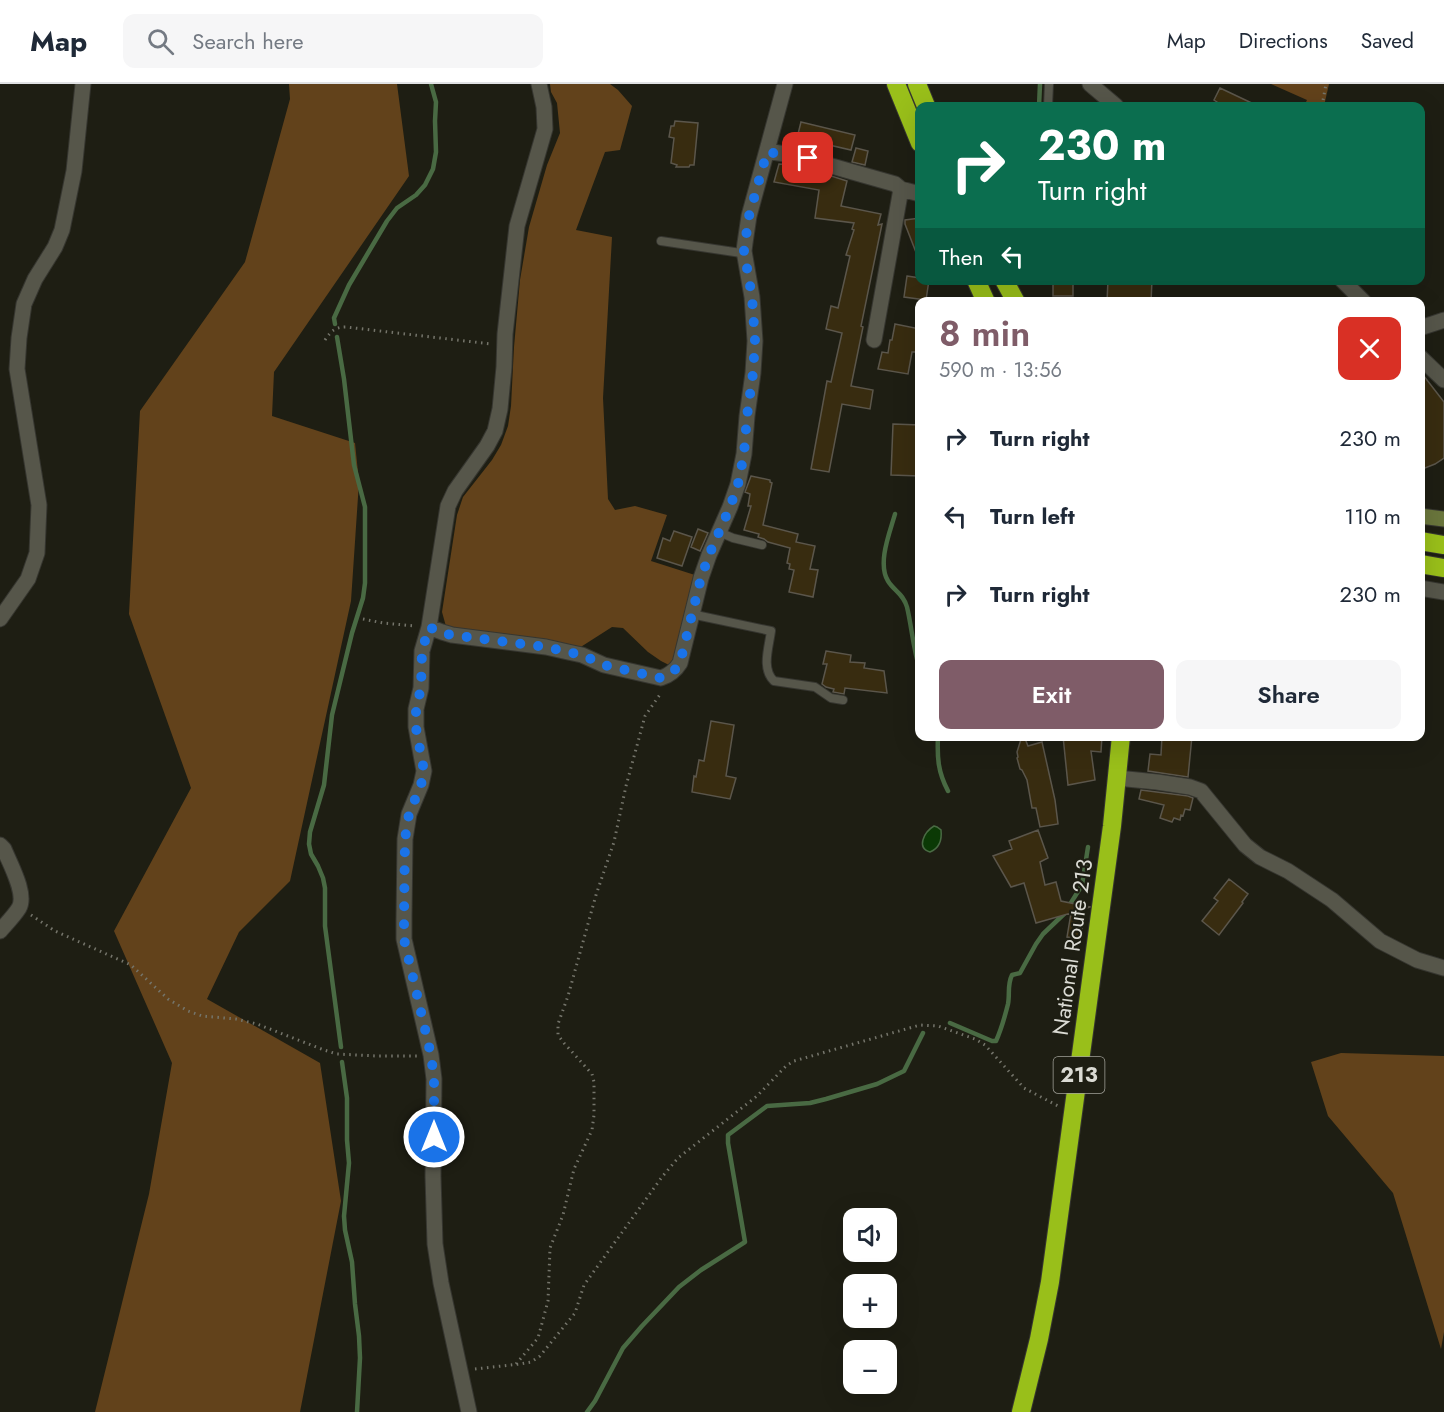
<!DOCTYPE html>
<meta charset="utf-8">
<style>
body{margin:0;font-family:Jost,sans-serif;background:#f6f6f7;color:#1f2937;height:100vh;display:flex;flex-direction:column;font-size:22px;white-space:nowrap}
*{box-sizing:border-box;margin:0}
p{font-size:20px;color:#747a83}
.icon{flex:none;width:33px;height:33px;fill:none;stroke:currentColor;stroke-width:2;stroke-linecap:round;stroke-linejoin:round}
.map{position:relative;flex:1;overflow:hidden}
.panel{position:absolute;left:915px;top:213px;width:510px;height:444px;display:flex;flex-direction:column;background:#fff;border-radius:12px;box-shadow:0 6px 24px #0002}
.panel>*{flex:none}
.banner{position:absolute;left:915px;top:18px;width:510px;height:183px;border-radius:12px;box-shadow:0 6px 24px #0002;background:#0b6e4f;color:#fff;overflow:hidden}
.controls{position:absolute;left:843px;top:1124px;display:grid;gap:12px}
.controls a{display:grid;place-items:center;width:54px;height:54px;border-radius:12px;background:#fff;box-shadow:0 6px 24px #0002;font-size:30px}
.pin{position:absolute;display:grid;place-items:center;width:51px;height:51px;color:#fff;margin:-26px;border-radius:12px;box-shadow:0 3px 9px #0006}
.me{position:absolute;width:66px;margin:-33px;rotate:0deg;stroke-linejoin:round;filter:drop-shadow(0 0 4px #0008)}
.turn{display:flex;align-items:center;gap:21px;height:126px;padding:0 24px;font-size:27px}
.turn .icon{width:78px;height:78px;stroke-width:2.5}
.turn b{display:block;font-size:42px;line-height:51px}
.then{display:flex;align-items:center;height:57px;padding:0 24px;background:#0003;gap:12px;font-size:22px}
.round{display:grid;place-items:center;flex:none;width:63px;height:63px;border-radius:12px;background:#f6f6f7}
.summary{display:flex;align-items:center;justify-content:space-between;height:102px;padding:0 24px}
h1{font-size:36px;font-weight:600;line-height:45px;color:#7f5c68}
.button{display:flex;gap:12px;margin-top:auto;padding:12px 24px}
.button a{flex:1;height:69px;border-radius:12px;background:#7f5c68;color:#fff;font-size:24px;font-weight:600;line-height:69px;text-align:center}
.button a+a{background:#f6f6f7;color:#1f2937}
ul{padding:0;list-style:none}
li{display:flex;align-items:center;gap:18px;height:78px;padding:0 24px}
li div{flex:1}
li b{display:block;font-size:22px}
li em{font-style:normal}
header{display:flex;align-items:center;gap:36px;box-sizing:border-box;height:84px;padding:0 30px;background:#fff;border-bottom:2px solid #e0e1e3}
header strong{font-size:28px}
nav{display:flex;gap:33px;margin-inline-start:auto;font-size:21px}
.search{width:420px;height:54px;background:#f6f6f7;display:flex;align-items:center;gap:15px;box-sizing:border-box;padding:0 21px;border-radius:12px;color:#747a83;font-size:22px}
.map>svg:first-child{display:block}
.forest{fill:#62421b}
.water{fill:#0b3905;stroke:#496a43;stroke-width:1.5}
.lines{fill:none;stroke-linecap:round;stroke-linejoin:round}
.stream{stroke:#496a43;stroke-width:4.5}
.building{fill:#382c10;stroke:#5b564b;stroke-width:1.5}
.lane-casing{stroke:#363630;stroke-width:10}
.street-casing{stroke:#363630;stroke-width:17}
.secondary-casing{stroke:#363630;stroke-width:17}
.highway-casing{stroke:#363630;stroke-width:20}
.path{stroke:#75756b;stroke-width:3;stroke-dasharray:1.5 4.5;stroke-linecap:butt}
.lane{stroke:#56564a;stroke-width:8}
.street{stroke:#56564a;stroke-width:15}
.secondary{stroke:#6a763c;stroke-width:15}
.highway{stroke:#99bf1a;stroke-width:18}
.route{stroke:#1a73e8;stroke-width:10;stroke-dasharray:0 18}
.labels{text-anchor:middle;stroke-width:4.5;stroke-linejoin:round;paint-order:stroke}
.shield{fill:#1e1e13;stroke:#a2a29a;stroke-width:1.5}
.shield-label{font-size:21px;font-weight:bold;fill:#dbdbd4}
.street-label{font-size:22px;fill:#dbdbd4;stroke:#1e1e13}
</style>
<header>
<strong>Map</strong>
<div class="search"><svg class="icon" aria-label="search" viewBox="0 0 24 24"><circle cx="10" cy="10" r="6"/><path d="M15 15l6 6"/></svg>Search here</div>
<nav><a>Map</a><a>Directions</a><a>Saved</a></nav>
</header>
<div class="map">
<svg width="1444" height="1328" viewBox="0 0 1444 1328">
<rect width="100%" height="100%" fill="#1e1e13"/>
<path class="forest" d="M289 0H397L409 92 274 288 272 332 355 359 359 398 351 517 290 797 239 848 207 915 320 979 341 1117 300 1328H95L149 1110 172 979 114 847 191 704 129 530 140 327 245 178 290 15Z
M550 0H610L618 6 632 22 620 66 605 68 576 146 612 153 603 314 608 415 615 426 635 422 667 431 651 477 698 492 673 583 661 577 648 568 623 544 612 543 576 566 447 546 442 528 457 431 463 413 492 376 501 361 508 342 511 322 514 263 520 196 529 143 547 81 560 49 557 19 551 8Z
M1271 0H1329L1324 22H1304L1307 16Z
M1341 969 1444 972V1248L1441 1265 1393 1109 1328 1032 1311 978Z"/>
<path class="water" d="M934 742 937 743 941 746C942 755 940 764 930 768 916 764 924 748 934 742Z"/>
<g class="lines">
<path class="stream" d="M1039 22 1040 0
M335 240 334 234 349 201 387 137 397 124 416 111 425 101 433 85 436 68 435 37 436 18 431 0
M337 253 344 295 354 381 365 423V499L363 514 352 549 332 631 324 701 310 748 309 760 311 770 318 782 323 794 325 804V842L341 963
M895 430C890 448 877 479 888 497 894 507 903 509 907 523 912 544 913 565 920 586
M938 652C937 674 938 688 948 707
M1069 822 1082 801 1088 763
M950 939 992 957H996C1001 946 1005 932 1008 920 1010 910 1007 901 1012 891L1020 889 1036 860 1043 850 1065 829
M342 978 347 1014V1056L349 1079 344 1132 345 1146 352 1178 355 1220 359 1252 360 1274 357 1328
M587 1328 595 1317 623 1264 642 1242 679 1203 701 1186 745 1158 728 1059V1051L767 1022 810 1019 826 1015 877 1000 904 987 923 949"/>
</g>
<path class="building" d="M1220 4 1258 22H1216L1217 18 1214 16Z
M675 37 698 39 694 81H690L689 83H676L677 81 671 79 674 54 669 53 671 42H674Z
M801 38 855 51 851 66 816 58 815 63 796 58Z
M856 64 868 67 865 81 852 78Z
M779 80 794 81 802 85V88L825 92V90L847 97 841 122 881 130 878 141 882 140 861 242 863 243 851 302 873 306 870 325 842 320 829 388 811 385 827 297 831 298 842 249 826 245 831 222 838 224 850 172 846 171 854 146 852 145 854 139 815 134 819 106 774 98Z
M920 134V176H919L905 140V136Z
M907 192 920 194V196H929L926 216 904 213Z
M1053 196H1073V212H1053Z
M1108 196H1152L1151 218H1107Z
M895 240 920 245 916 268H912L908 290 878 285 882 268 888 269 890 256H892Z
M1420 287 1444 318V374L1435 380 1420 386Z
M893 340 920 341V392L891 391Z
M751 392 770 396V398L772 399 763 441 798 450 796 458 815 462 810 485 818 486 813 513 789 508 794 486 789 485 790 480 787 479 790 464 768 458 764 455 758 453 759 450 744 446 751 422H748L750 410 745 408Z
M698 445 708 449 700 467 691 463Z
M674 447 692 453 682 482 657 474 663 454 670 457Z
M826 567 851 571 850 578 865 579 864 584 884 587 887 609 845 604 844 610 833 608 834 605 826 603 822 600 827 580H823Z
M711 637 734 641 726 692 736 694 730 715 692 708 694 692 696 693 699 676 704 677Z
M1022 652H1024L1028 662 1042 658 1055 716 1058 740 1040 743 1036 724H1032L1027 696 1022 686 1020 685 1017 674 1018 673 1017 668Z
M1063 652H1102L1101 668 1091 667 1095 696 1068 701Z
M1162 652H1192L1188 693 1148 687 1150 670 1161 671Z
M1141 706 1188 712 1193 714 1190 726 1185 725 1183 732 1181 731 1180 736 1174 734 1172 738 1160 734 1164 721 1139 715Z
M1038 746 1048 774 1040 778 1045 801 1056 798 1061 817 1090 823 1084 825 1081 855 1067 853 1071 829 1036 839 1024 799 1011 803 993 772 1012 765 1009 757Z
M1229 795 1248 810 1242 818 1243 819 1219 851 1202 837 1218 817 1214 814Z"/>
<g class="lines">
<defs>
<path id="lane" d="M1048 22 1049 0
M661 157 741 169 744 167
M719 448 733 454 762 461
M691 530 771 547C769 563 761 585 774 597L815 603 831 614 843 616"/>
<path id="street" d="M1090 0 1116 22
M767 67 808 74 814 77 895 100 901 105
M1342 196 1364 218
M1420 244 1444 236
M874 256 901 105 920 110
M1420 273 1444 296
M1420 504 1444 508
M0 535 28 495 37 469 39 421 17 285 19 254 24 220 35 195 55 163 62 146 74 87 83 0
M429 543 442 548 452 551 546 563 568 568 582 571 604 581 661 594C670 591 675 587 680 579L701 494 709 471 730 423 738 400 744 370 747 332 753 289 755 257 752 213 744 167 745 159 749 132 785 0
M1117 694 1157 698 1190 703 1201 707 1245 761 1260 773 1288 787 1332 816 1380 857 1417 876 1444 884
M0 761 4 765C10 780 27 810 19 824 14 832 6 840 0 847
M469 1328 441 1199 435 1160 433 1092 434 995 431 971 404 855V834L405 755 409 730 421 701 424 687 416 643V625L421 604 422 567 429 543 448 422 455 407 487 362 495 347 500 325 504 283 505 250 517 142 545 45 544 23 539 0"/>
<path id="secondary" d="M1420 432 1444 435"/>
<path id="highway" d="M896 0 920 59
M917 0 926 22
M976 196 986 218
M1004 196 1016 218
M1420 457 1444 461
M1420 480 1444 484
M1021 1328 1039 1255 1050 1198 1112 742 1121 652"/>
</defs>
<use href="#lane" class="lane-casing"/>
<use href="#street" class="street-casing"/>
<use href="#secondary" class="secondary-casing"/>
<use href="#highway" class="highway-casing"/>
<path class="path" d="M1322 22 1326 0
M325 256C331 247 335 243 346 243L491 260
M363 535 383 539 415 542
M31 831 55 847 131 881 168 915 188 927 202 932 236 935 257 940 324 966 337 970 377 972H417
M516 1280 538 1254 548 1217 550 1164 563 1131 574 1085 592 1046 594 1031V998L592 990 564 959 558 951V940L568 912 596 811 614 758 626 702 645 632 661 609
M475 1285 520 1280 531 1278 540 1272 575 1229 584 1201 662 1093 678 1074 757 1012 786 982 794 977 920 941 938 942 975 955 985 961 1024 1004 1058 1022"/>
<use href="#lane" class="lane"/>
<use href="#street" class="street"/>
<use href="#secondary" class="secondary"/>
<use href="#highway" class="highway"/>
</g>
<g class="lines">
<path class="route" d="M434 1053V995L431 971 404 855V834L405 755 409 730 421 701 424 687 416 644V625L421 604 422 567 429 543 442 549 452 551 546 563 568 568 582 571 604 581 661 594C670 591 675 587 680 579L701 494 709 471 730 423 738 400 744 370 747 332 753 289 755 257 752 213 744 167 745 159 749 132 767 68 808 74"/>
</g>
<g class="labels">
<rect class="shield" x="1053.5" y="973" width="51" height="36" rx="4.5"/>
<g class="shield-label">
<text x="1079" y="998">213</text>
</g>
<g class="street-label">
<text transform="translate(1072 863) rotate(-82)" y="8">National Route 213</text>
</g>
</g>
</svg>
<div class="controls">
<a><svg class="icon" aria-label="sound" viewBox="0 0 24 24"><path d="M4 9h4l5-4v14l-5-4H4zM17 9q2 3 0 6"/></svg></a>
<a>+</a>
<a>−</a>
</div>
<div class="pin" style="left:808px;top:74px;background:#d93025"><svg class="icon" aria-label="arrive" viewBox="0 0 24 24"><path d="M6 21V4h12l-3 4 3 4H6"/></svg></div>
<svg class="me" style="left:434px;top:1053px" viewBox="-20 -20 40 40"><circle r="17" fill="#1a73e8" stroke="#fff" stroke-width="3"/><path d="M0-11L8 9 0 5-8 9z" fill="#fff"/></svg>
<div class="banner">
<div class="turn"><svg class="icon" aria-label="right" viewBox="0 0 24 24"><path d="M7 20v-9h11M14 6l5 5-5 5"/></svg><div><b>230 m</b>Turn right</div></div>
<div class="then">Then<svg class="icon" aria-label="left" viewBox="0 0 24 24"><path d="M17 20v-9H6M10 6l-5 5 5 5"/></svg></div>
</div>
<section class="panel">
<div class="summary"><div><h1>8 min</h1><p>590 m · 13:56</p></div><a class="round" style="background:#d93025;color:#fff"><svg class="icon" aria-label="close" viewBox="0 0 24 24"><path d="M6 6l12 12M18 6L6 18"/></svg></a></div>
<ul>
<li><svg class="icon" aria-label="right" viewBox="0 0 24 24"><path d="M7 20v-9h11M14 6l5 5-5 5"/></svg><div><b>Turn right</b></div><em>230 m</em></li>
<li><svg class="icon" aria-label="left" viewBox="0 0 24 24"><path d="M17 20v-9H6M10 6l-5 5 5 5"/></svg><div><b>Turn left</b></div><em>110 m</em></li>
<li><svg class="icon" aria-label="right" viewBox="0 0 24 24"><path d="M7 20v-9h11M14 6l5 5-5 5"/></svg><div><b>Turn right</b></div><em>230 m</em></li>
</ul>
<div class="button"><a>Exit</a><a>Share</a></div>
</section>
</div>
